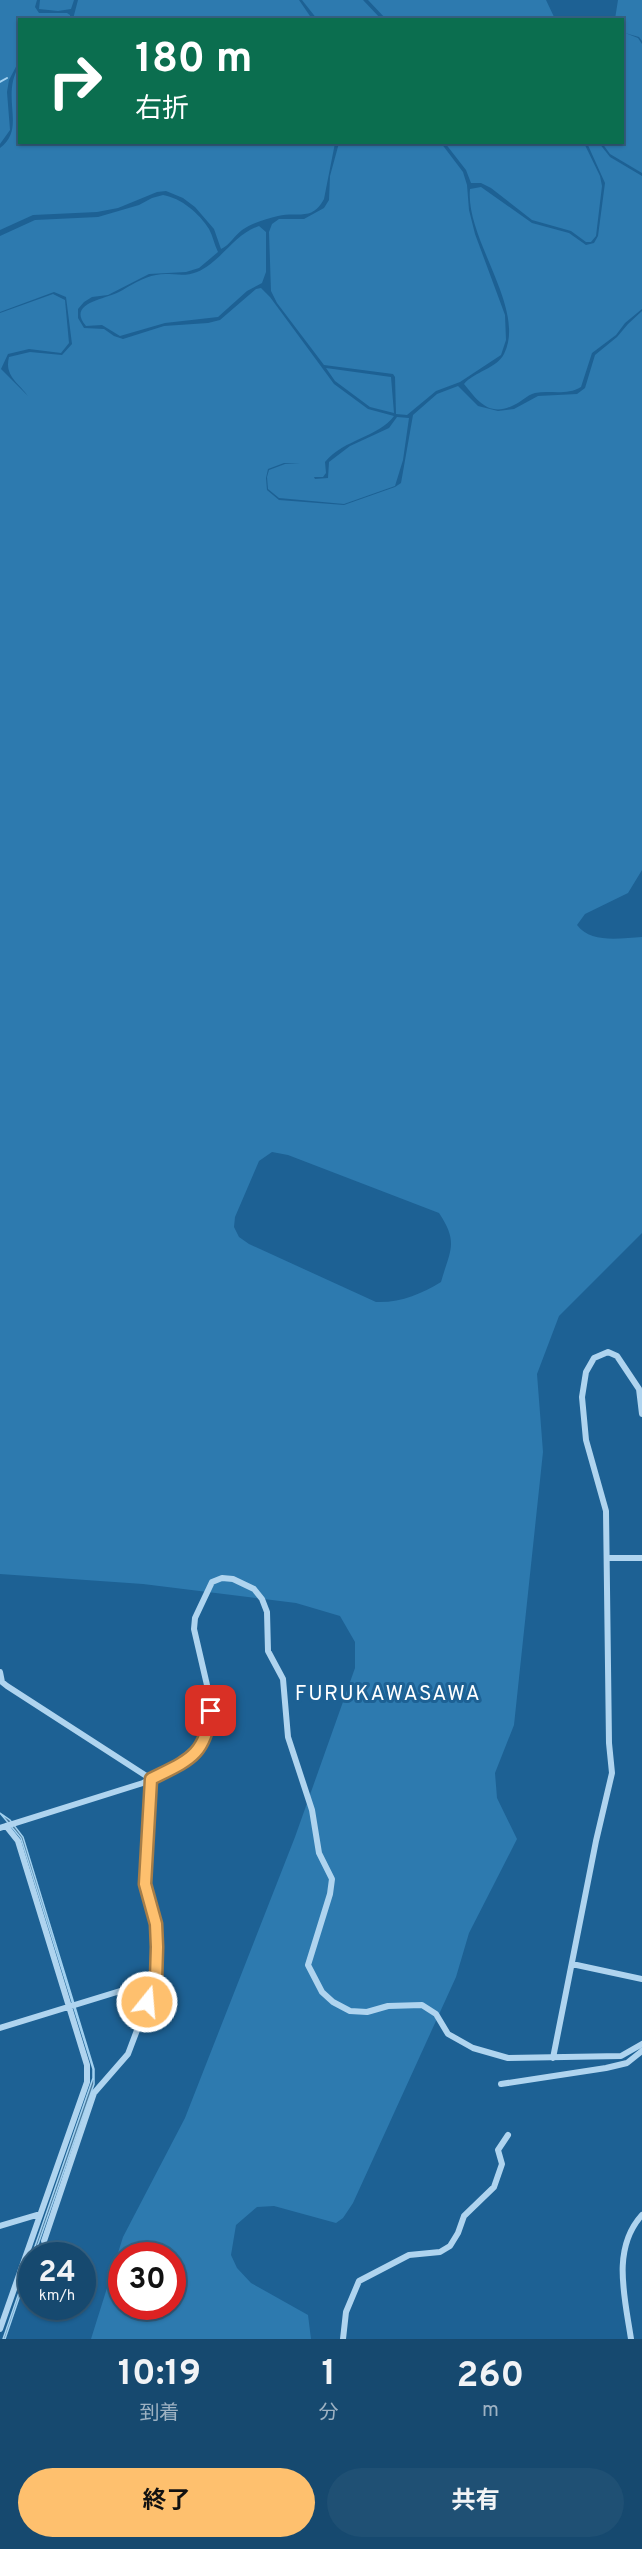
<!DOCTYPE html>
<html lang="ja">
<meta charset="utf-8">
<style>
body{margin:0;font-family:Overpass,"Noto Sans JP",sans-serif;background:#1f5074;color:#f1f3f6;height:100vh;display:flex;flex-direction:column;font-size:22px;white-space:nowrap}
*{box-sizing:border-box;margin:0}
p{font-size:20px;color:#9eb2c3}
.icon{flex:none;width:33px;height:33px;fill:none;stroke:currentColor;stroke-width:2;stroke-linecap:round;stroke-linejoin:round}
.map{position:relative;height:2339px;overflow:hidden}
.sheet{display:flex;flex-direction:column;background:#16496f;flex:1}
.sheet>*{flex:none}
.guide{position:absolute;left:18px;top:18px;width:606px;height:126px;border-radius:0px;box-shadow:0 2px 4px #0004,0 0 0 2px #356182;background:#0b6e4f;color:#fff;overflow:hidden}
.speed{position:absolute;left:18px;top:2242px;display:flex;gap:12px;font-size:30px;font-weight:700;text-align:center}
.speed>*{display:grid;place-content:center;width:78px;height:78px;border-radius:50%;background:#16496f;box-shadow:0 2px 4px #0004,0 0 0 2px #356182;line-height:1}
.speed small{font-size:15px;font-weight:400}
.speed .limit{border:9px solid #d22;background:#fff;color:#111}
.pin{position:absolute;display:grid;place-items:center;width:51px;height:51px;color:#fff;margin:-26px;border-radius:12px;box-shadow:0 3px 9px #0006}
.me{position:absolute;width:66px;margin:-33px;rotate:17deg;stroke-linejoin:round;filter:drop-shadow(0 0 4px #0008)}
.turn{display:flex;align-items:center;gap:21px;height:126px;padding:0 18px;font-size:27px}
.turn .icon{width:78px;height:78px;stroke-width:2.5}
.turn b{display:block;font-size:42px;line-height:51px}
.eta{display:flex;justify-content:space-evenly;align-items:center;height:102px;text-align:center}
.eta b{font-size:36px;font-weight:700;line-height:42px}
.button{display:flex;gap:12px;margin-top:auto;padding:12px 18px}
.button a{flex:1;height:69px;border-radius:36px;background:#fec06e;color:#111;font-size:24px;font-weight:700;line-height:69px;text-align:center}
.button a+a{background:#1f5074;color:#f1f3f6}
.map>svg:first-child{display:block}
.green{fill:#2d7aaf;fill-rule:evenodd}
.water{fill:#49799c;stroke:#a2d1f0;stroke-width:1.5}
.lines{fill:none;stroke-linecap:round;stroke-linejoin:round}
.stream{stroke:#a2d1f0;stroke-width:2}
.minor{stroke:#afd4ef;stroke-width:6}
.route-casing{stroke:#a57d48;stroke-width:15}
.route{stroke:#fec06e;stroke-width:10}
.labels{text-anchor:middle;stroke-width:6;stroke-linejoin:round;paint-order:stroke}
.quarter-label{font-size:21px;letter-spacing:1.5px;fill:#fff;stroke:#1d6194}
</style>
<div class="map">
<svg width="642" height="2339" viewBox="0 0 642 2339">
<rect width="100%" height="100%" fill="#1d6194"/>
<path class="green" d="M0 0H37L35 7 39 13H67L70 15V18L20 20 19 61 9 80 7 92 10 130 0 144Z
M40 0H74L71 9 58 11 39 9Z
M78 0H299L312 19H73Z
M302 0H363L381 19H317Z
M368 0H546L555 19H386Z
M618 0H642V41L639 37 625 33 638 38 642 44V173L610 154 602 143 622 142V35L625 34 623 33 622 20 615 19Z
M19 66 20 142 335 143 324 199C312 222 297 211 278 216 266 219 252 223 242 230 234 236 230 245 221 249L214 229 195 207 183 198 166 191 157 192 118 208 97 212 33 215 0 230V148C27 128 0 98 19 66Z
M339 143H441L463 172 467 185 469 210 475 234 505 315 506 340 501 355 460 382 436 391 407 415 396 414 395 377 393 374 324 365 277 303 271 291 269 232 272 224 279 219H304L324 208 329 200 330 176Z
M445 143H584L600 176 602 186 596 236 591 242H586L571 231 532 220 491 188 481 183H471L466 170Z
M587 143H599L610 157 642 176V309L625 323 616 335 592 353 581 387C566 396 550 390 535 393 527 395 521 402 514 405 489 418 477 400 464 384 474 372 497 368 504 354 527 309 465 239 470 189L481 187 532 223 569 233 586 245 594 243 598 236 605 183Z
M163 195C181 198 199 213 209 229 213 236 214 244 218 252L199 268 186 272 149 274 108 295 92 297 84 302 78 309V318L84 328 104 329 114 336 123 339 164 326 208 323 220 320 256 289 261 288 270 297 334 384 368 409 394 416C379 437 344 439 325 462L326 473 323 477H314L315 479 328 478 329 462 350 446 389 428 397 417 409 418 403 460 395 486 344 504 279 498 268 489 267 477 269 470 285 464H300L284 463 268 469 266 478 267 490 279 500 344 505 395 487 401 483 413 415 437 394 458 386 478 406 498 411 514 409 538 396 577 394 585 388 595 355 617 337 628 324 642 311V870L628 893 585 914 577 925C591 944 621 938 642 937V1233L559 1316 537 1374 543 1452 514 1725 495 1773 497 1798 517 1839 469 1933 456 1977 353 2203 343 2218 336 2223 274 2206 257 2207 236 2225 231 2255 237 2268 251 2283 308 2315 311 2339H91L123 2237 185 2118 295 1837 355 1668V1642L340 1616 296 1603 143 1584 0 1574V313L53 294 65 300 69 343 61 353 29 349 8 354 1 369 28 396C19 383 4 376 9 357L30 352 62 355 72 344 66 297 54 292 0 312V236L35 220 98 217 139 205 152 198ZM272 1152 288 1155 439 1213C459 1243 450 1250 441 1282 421 1294 401 1303 376 1302L249 1244 239 1237 234 1227 235 1217 259 1161ZM122 2256H172V2307H122Z
M259 226 266 232V272L262 283 247 291 218 317 165 323 120 336 102 325 86 326C66 303 106 299 119 292 130 286 143 277 156 275 170 272 183 278 197 272 221 262 234 234 259 226Z
M326 368 391 377 394 413 370 407 335 381Z"/>
<path class="water" d="M0 1813 10 1820 23 1837 94 2069V2084L34 2256H32L31 2263 5 2339H3L93 2078V2069L21 1838Z"/>
<g class="lines">
<path class="stream" d="M0 82 7 78"/>
<path class="minor" d="M607 1558H642
M0 1672 2 1682 7 1686 151 1779
M0 1828 143 1783 190 1759 206 1739 211 1711 210 1698 194 1629 195 1618 212 1582 222 1578 233 1579 254 1589 262 1599 267 1612 268 1651 283 1679 288 1737 312 1810 319 1853 332 1879 330 1894 308 1965 322 1992 333 2002 350 2011 367 2012 388 2006 422 2005 436 2014 448 2034 473 2048 508 2058 621 2056 642 2044
M572 1964 642 1979
M0 2028 156 1980
M553 2058 596 1841 612 1773 609 1743 606 1511 586 1440 582 1397 586 1372 594 1358 608 1352 617 1356 639 1389 642 1414
M501 2084 606 2068 627 2063 642 2051
M0 2226 40 2214
M44 2241 94 2093 128 2054 156 1980V1924L145 1884 151 1779
M0 2329 87 2082V2065L18 1841 6 1826
M343 2339 346 2312 359 2281 409 2255 440 2252 450 2246 458 2233 464 2216 494 2187 502 2164 498 2150 508 2135
M631 2339C625 2298 611 2249 642 2215"/>
</g>
<g class="lines">
<defs>
<path id="route" d="M147 2002 156 1980 157 1947 156 1924 145 1884 151 1779C189 1760 205 1756 211 1711"/>
</defs>
<use href="#route" class="route-casing"/>
<use href="#route" class="route"/>
</g>
<g class="labels">
<g class="quarter-label">
<text x="388" y="1700">FURUKAWASAWA</text>
</g>
</g>
</svg>
<div class="speed"><div>24<small>km/h</small></div><div class="limit">30</div></div>
<div class="pin" style="left:211px;top:1711px;background:#d93025"><svg class="icon" aria-label="arrive" viewBox="0 0 24 24"><path d="M6 21V4h12l-3 4 3 4H6"/></svg></div>
<svg class="me" style="left:147px;top:2002px" viewBox="-20 -20 40 40"><circle r="17" fill="#fec06e" stroke="#fff" stroke-width="3"/><path d="M0-11L8 9 0 5-8 9z" fill="#fff"/></svg>
<div class="guide">
<div class="turn"><svg class="icon" aria-label="right" viewBox="0 0 24 24"><path d="M7 20v-9h11M14 6l5 5-5 5"/></svg><div><b>180 m</b>右折</div></div>
</div>
</div>
<section class="sheet">
<div class="eta">
<div><b>10:19</b><p>到着</p></div>
<div><b>1</b><p>分</p></div>
<div><b>260</b><p>m</p></div>
</div>
<div class="button"><a>終了</a><a>共有</a></div>
</section>
